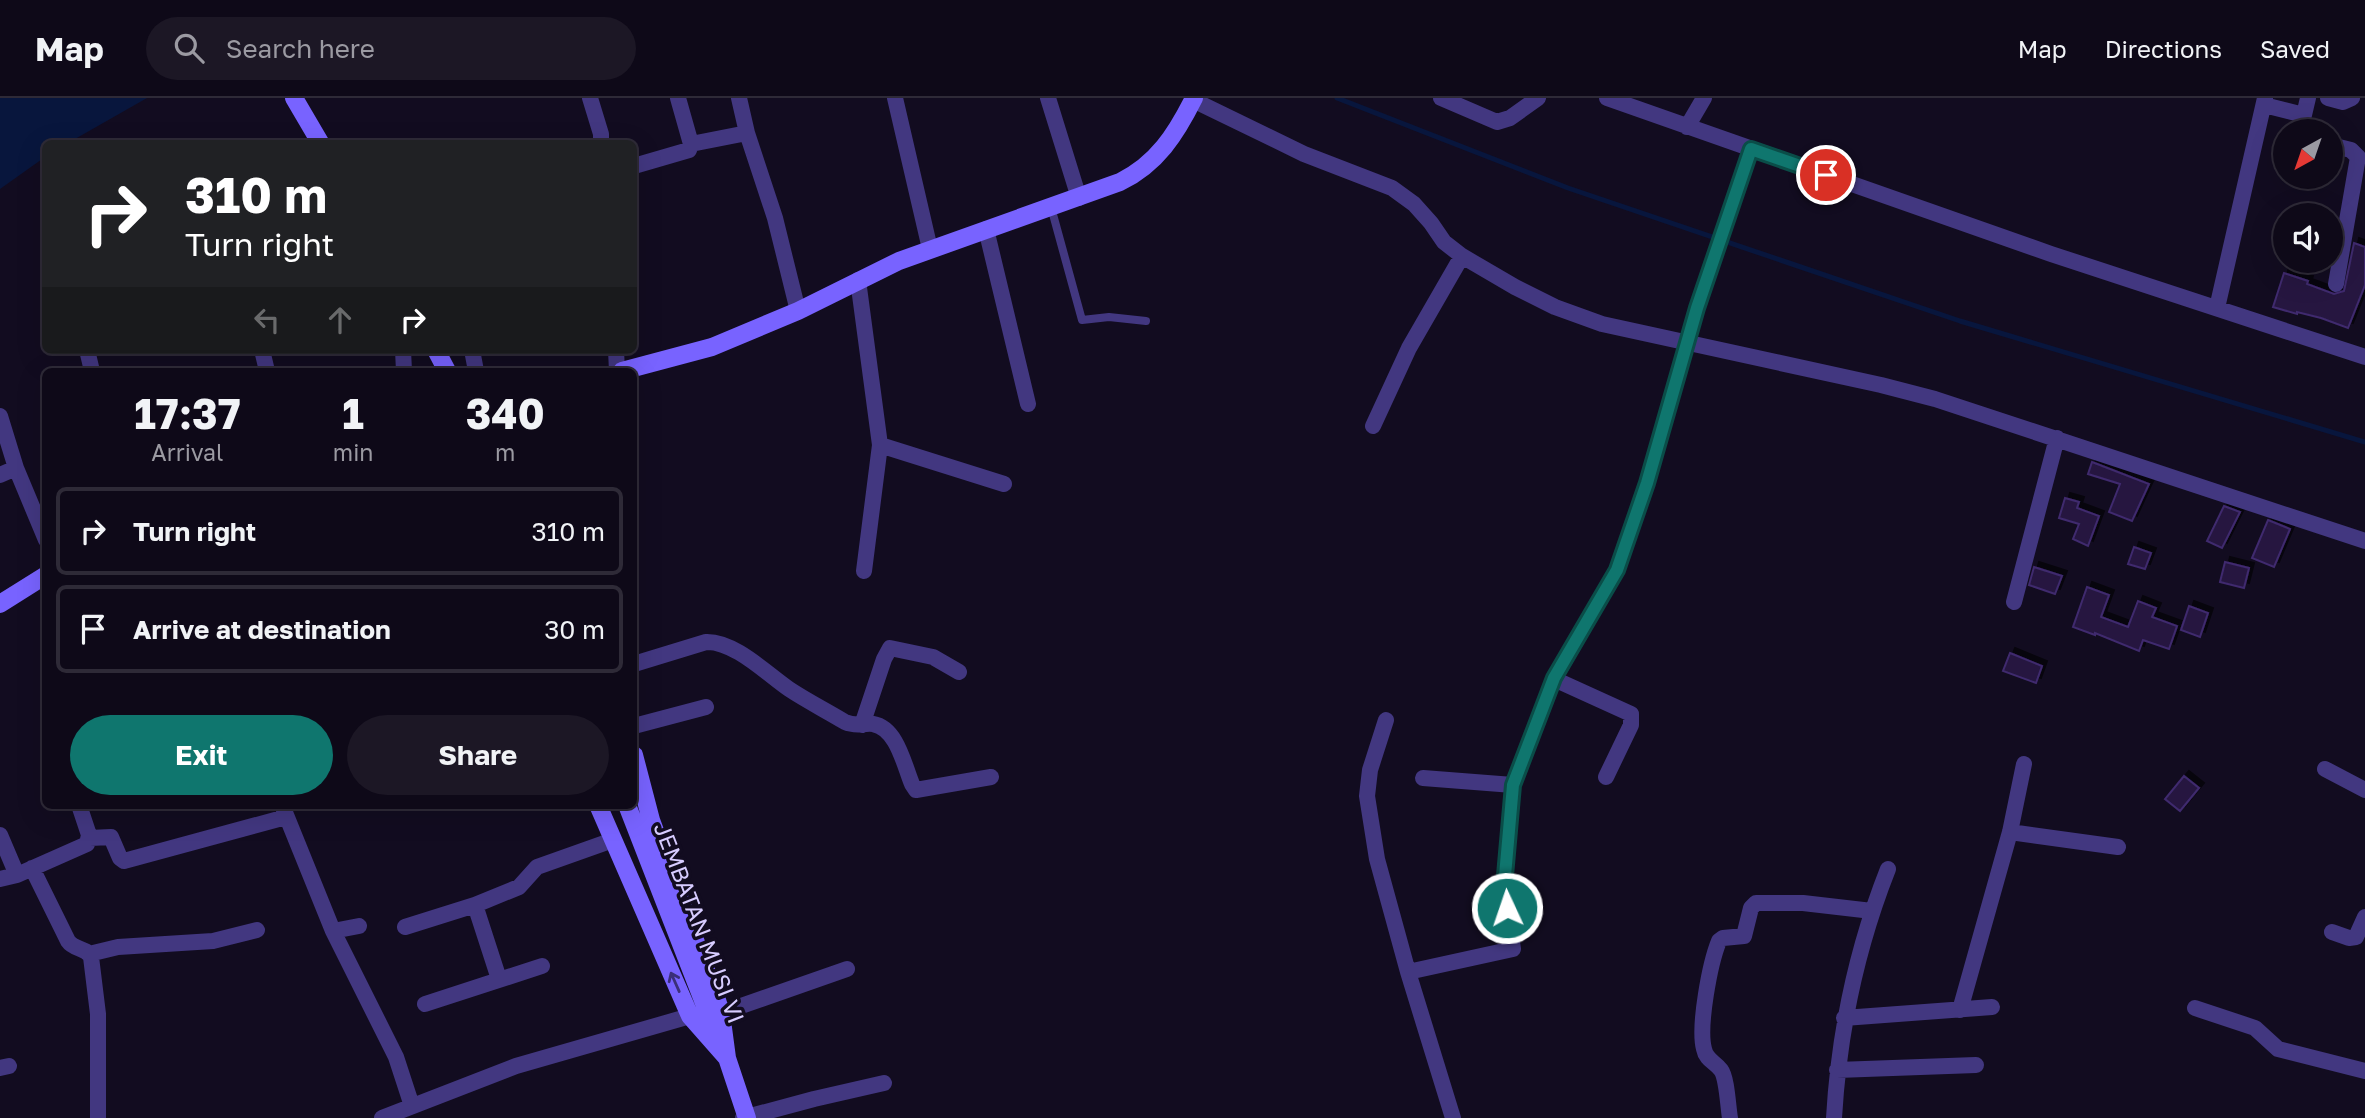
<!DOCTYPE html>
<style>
body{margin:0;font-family:"Golos Text",sans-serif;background:#1c1725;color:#f1f3f6;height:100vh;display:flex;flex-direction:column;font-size:26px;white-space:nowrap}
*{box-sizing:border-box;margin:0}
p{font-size:23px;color:#9b9aa2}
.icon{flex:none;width:38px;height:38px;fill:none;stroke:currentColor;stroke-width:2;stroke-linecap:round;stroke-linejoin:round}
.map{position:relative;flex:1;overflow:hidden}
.drawer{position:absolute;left:42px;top:270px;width:595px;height:441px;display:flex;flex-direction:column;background:#0e0918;border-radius:10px;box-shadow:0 7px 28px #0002,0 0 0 2px #2e2a37}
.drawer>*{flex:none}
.guide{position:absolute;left:42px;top:42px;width:595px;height:214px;border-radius:10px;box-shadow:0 7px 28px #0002,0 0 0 2px #2e2a37;background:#202124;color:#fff;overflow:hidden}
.needle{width:46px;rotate:220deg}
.tools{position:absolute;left:2273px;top:21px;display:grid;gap:14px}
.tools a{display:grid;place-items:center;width:70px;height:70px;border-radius:50%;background:#0e0918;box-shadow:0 7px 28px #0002,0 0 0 2px #2e2a37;font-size:35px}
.pin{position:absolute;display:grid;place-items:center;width:60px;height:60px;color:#fff;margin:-30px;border:4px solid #fff;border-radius:50%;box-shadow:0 2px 7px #0007}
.me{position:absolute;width:77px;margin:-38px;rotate:357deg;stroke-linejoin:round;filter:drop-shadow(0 0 5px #0008)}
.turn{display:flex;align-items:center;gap:24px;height:147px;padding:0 28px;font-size:32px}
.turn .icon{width:91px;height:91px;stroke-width:2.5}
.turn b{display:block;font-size:49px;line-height:60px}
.lanes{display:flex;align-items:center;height:66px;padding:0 28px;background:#0003;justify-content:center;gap:35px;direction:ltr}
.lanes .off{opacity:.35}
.eta{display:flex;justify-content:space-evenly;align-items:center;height:119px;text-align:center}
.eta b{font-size:42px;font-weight:700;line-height:49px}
.button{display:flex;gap:14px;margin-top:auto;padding:14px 28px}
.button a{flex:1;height:80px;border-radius:42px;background:#0f766e;color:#fff;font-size:28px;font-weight:700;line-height:80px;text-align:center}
.button a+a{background:#1c1725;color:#f1f3f6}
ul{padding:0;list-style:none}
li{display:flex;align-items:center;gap:21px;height:88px;margin:0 14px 10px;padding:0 14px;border:4px solid #2e2a37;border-radius:10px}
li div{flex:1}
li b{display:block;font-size:26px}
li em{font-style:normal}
header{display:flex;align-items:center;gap:42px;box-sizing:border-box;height:98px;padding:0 35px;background:#0e0918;border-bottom:2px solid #2e2a37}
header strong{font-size:33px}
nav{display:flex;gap:38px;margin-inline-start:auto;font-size:24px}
.search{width:490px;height:63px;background:#1c1725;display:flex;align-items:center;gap:18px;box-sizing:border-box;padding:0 24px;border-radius:38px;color:#9b9aa2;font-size:26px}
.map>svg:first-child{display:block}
.water{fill:#08163d}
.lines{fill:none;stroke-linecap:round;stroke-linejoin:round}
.stream{stroke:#08163d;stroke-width:5}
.building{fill:#251841;stroke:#3f2a6e;stroke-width:2;filter:url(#shadow)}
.lane{stroke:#423780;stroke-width:8}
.street{stroke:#423780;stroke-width:16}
.secondary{stroke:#7863ff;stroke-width:18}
.oneway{stroke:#3b2f79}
.route-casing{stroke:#0a4d48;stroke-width:18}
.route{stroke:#0f766e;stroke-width:12}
.labels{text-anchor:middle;stroke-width:7;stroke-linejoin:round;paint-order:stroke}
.street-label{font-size:23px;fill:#d7ccff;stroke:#120c20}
</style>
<header>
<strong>Map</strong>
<div class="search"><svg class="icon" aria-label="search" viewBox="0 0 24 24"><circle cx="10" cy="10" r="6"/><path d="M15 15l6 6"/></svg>Search here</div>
<nav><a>Map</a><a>Directions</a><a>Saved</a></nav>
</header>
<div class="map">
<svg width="2365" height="1020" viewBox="0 0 2365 1020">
<defs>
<filter id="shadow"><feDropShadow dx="5" dy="-5" stdDeviation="0" flood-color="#0009"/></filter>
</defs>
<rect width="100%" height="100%" fill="#120c20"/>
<path class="water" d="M0 0H147L68 45 46 46 45 59 0 91Z"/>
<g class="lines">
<path class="stream" d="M1337 0 1568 90 1960 223 2365 344"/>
</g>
<path class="building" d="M2354 145 2365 149V187L2348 230 2321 220 2297 214V216L2273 209 2284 175 2308 183 2307 186 2334 196 2344 193Z
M2092 364 2149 386 2132 423 2109 414 2120 386 2088 376Z
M2065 400 2079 404 2077 410 2099 418 2088 448 2073 441 2079 426 2059 420Z
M2224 408 2240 414 2222 450 2207 443Z
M2268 422 2290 431 2274 469 2252 460Z
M2134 449 2151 455 2145 471 2128 466Z
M2225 464 2249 470 2244 490 2220 484Z
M2034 469 2062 478 2055 496 2029 487Z
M2087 489 2109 497 2101 519 2128 529 2138 503 2156 510 2152 519 2177 528 2169 551 2143 542 2139 553 2095 535V537L2073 529Z
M2189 508 2208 515 2200 539 2181 532Z
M2010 555 2042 568 2036 585 2003 573Z
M2184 678 2199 690 2180 713 2165 701Z"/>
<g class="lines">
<path class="lane" d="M1051 109 1082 222 1109 219 1146 223"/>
<path class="street" d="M590 0 601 36V46
M739 0 747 35 775 120 798 213
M895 0 930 151
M1048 0 1079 100
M1441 0 1497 24 1510 20 1538 0
M1607 0 2051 156 2365 259
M2328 0 2343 4 2352 0
M1193 2 1304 56 1392 90 1414 106 1431 125 1444 144 1462 158 1409 250 1373 328
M2264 7 2304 17 2308 0
M1687 29 1704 0
M691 46 747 35
M2331 47 2351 52 2358 59 2336 186
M634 68 689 52 691 46 678 0
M986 131 1028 306
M1462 158 1515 189 1555 209 1602 226 1881 287 1935 301 2365 443
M858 182 880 347 864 473
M2217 210 2265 0
M87 252 92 273
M262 252 267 273
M403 252 404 273
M472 252 476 273
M616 252 617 273
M0 318 16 370 46 442
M880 347 1004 386
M0 377 16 370
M2014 504 2057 340
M634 566 706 544C734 543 766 575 789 591 807 603 827 613 845 624 856 629 863 625 873 626 897 630 904 667 912 686L916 692 991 679
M1554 581 1631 616V627L1606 679
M1386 622 1370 672 1367 698 1377 761 1408 874 1453 1020
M862 627 884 561 890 550 933 559 959 574
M634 628 706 609
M2325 671 2365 692
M1423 680 1513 687
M282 707 333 833 396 959 412 1008
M2010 734 2118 749
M0 737 17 777
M90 740 111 739 120 760 124 763 286 719
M32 770 68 843C74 852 86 849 91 859L98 916V1020
M0 781 17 777 87 746 89 737 79 707
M475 807 499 881
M405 829 475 807 519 789 537 769 613 742
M333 833 359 828
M2332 834 2349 840 2356 839 2365 819
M89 856 118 849 213 843 257 832
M1408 874 1513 851 1504 789 1513 687 1554 581 1617 472 1647 385 1697 210 1751 51
M425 906 542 868
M2195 910 2255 930 2278 951 2365 973
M1960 912 2010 734 2024 666
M721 915 847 871
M1844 920 1992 909
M0 970 9 968
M1837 972 1976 967
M382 1020 516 968 690 918
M743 1020 814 1001 884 985
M1730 1020C1728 1009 1727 980 1721 972 1715 964 1706 962 1704 951 1698 928 1710 865 1719 843L1723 840 1744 838 1751 810 1756 805H1803L1872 813
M1834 1020C1839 933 1856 852 1888 771"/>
<path class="secondary" d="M294 0 321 46
M436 252 447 273
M622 273 712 249 798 213 899 163 1120 84C1157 66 1176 36 1194 0
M0 506 46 477
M634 657 651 722 716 899 721 915 727 960 747 1020
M598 707 690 918 727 960
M627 707 718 941"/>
</g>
<defs><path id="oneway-shaft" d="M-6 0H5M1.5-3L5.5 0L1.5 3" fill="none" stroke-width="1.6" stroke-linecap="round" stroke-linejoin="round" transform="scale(1.75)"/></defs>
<use class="oneway" href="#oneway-shaft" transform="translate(675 884) rotate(-114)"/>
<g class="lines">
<defs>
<path id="route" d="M1507 810 1504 789 1513 687 1554 580 1617 472 1647 385 1697 210 1751 51 1826 77"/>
</defs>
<use href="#route" class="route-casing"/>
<use href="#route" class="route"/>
</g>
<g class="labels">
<g class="street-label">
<text transform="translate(699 825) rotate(69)" y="8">JEMBATAN MUSI VI</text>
</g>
</g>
</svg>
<div class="tools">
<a><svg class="needle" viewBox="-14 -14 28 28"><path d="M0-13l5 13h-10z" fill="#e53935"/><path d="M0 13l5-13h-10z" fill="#9b9aa2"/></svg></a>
<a><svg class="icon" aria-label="sound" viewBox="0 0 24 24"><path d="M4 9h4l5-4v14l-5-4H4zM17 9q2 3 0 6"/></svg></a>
</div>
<div class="pin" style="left:1826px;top:77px;background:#d93025"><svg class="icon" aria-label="arrive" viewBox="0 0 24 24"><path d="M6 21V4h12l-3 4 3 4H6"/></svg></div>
<svg class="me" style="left:1507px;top:810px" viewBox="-20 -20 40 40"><circle r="17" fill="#0f766e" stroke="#fff" stroke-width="3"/><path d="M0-11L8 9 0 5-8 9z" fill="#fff"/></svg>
<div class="guide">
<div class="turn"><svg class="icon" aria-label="right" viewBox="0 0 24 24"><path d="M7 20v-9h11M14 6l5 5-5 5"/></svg><div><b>310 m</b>Turn right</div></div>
<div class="lanes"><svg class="icon off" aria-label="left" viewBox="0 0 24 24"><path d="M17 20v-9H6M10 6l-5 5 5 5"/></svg><svg class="icon off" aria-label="ahead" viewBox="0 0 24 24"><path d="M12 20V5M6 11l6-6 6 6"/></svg><svg class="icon" aria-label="right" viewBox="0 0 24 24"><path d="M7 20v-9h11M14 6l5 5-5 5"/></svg></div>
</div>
<section class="drawer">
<div class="eta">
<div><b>17:37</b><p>Arrival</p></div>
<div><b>1</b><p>min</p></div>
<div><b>340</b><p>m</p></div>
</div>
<ul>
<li><svg class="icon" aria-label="right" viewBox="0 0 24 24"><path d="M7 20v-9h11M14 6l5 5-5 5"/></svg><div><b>Turn right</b></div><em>310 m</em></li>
<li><svg class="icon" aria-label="arrive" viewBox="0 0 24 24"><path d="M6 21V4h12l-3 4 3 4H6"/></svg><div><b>Arrive at destination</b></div><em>30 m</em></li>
</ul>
<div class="button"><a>Exit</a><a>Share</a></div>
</section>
</div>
